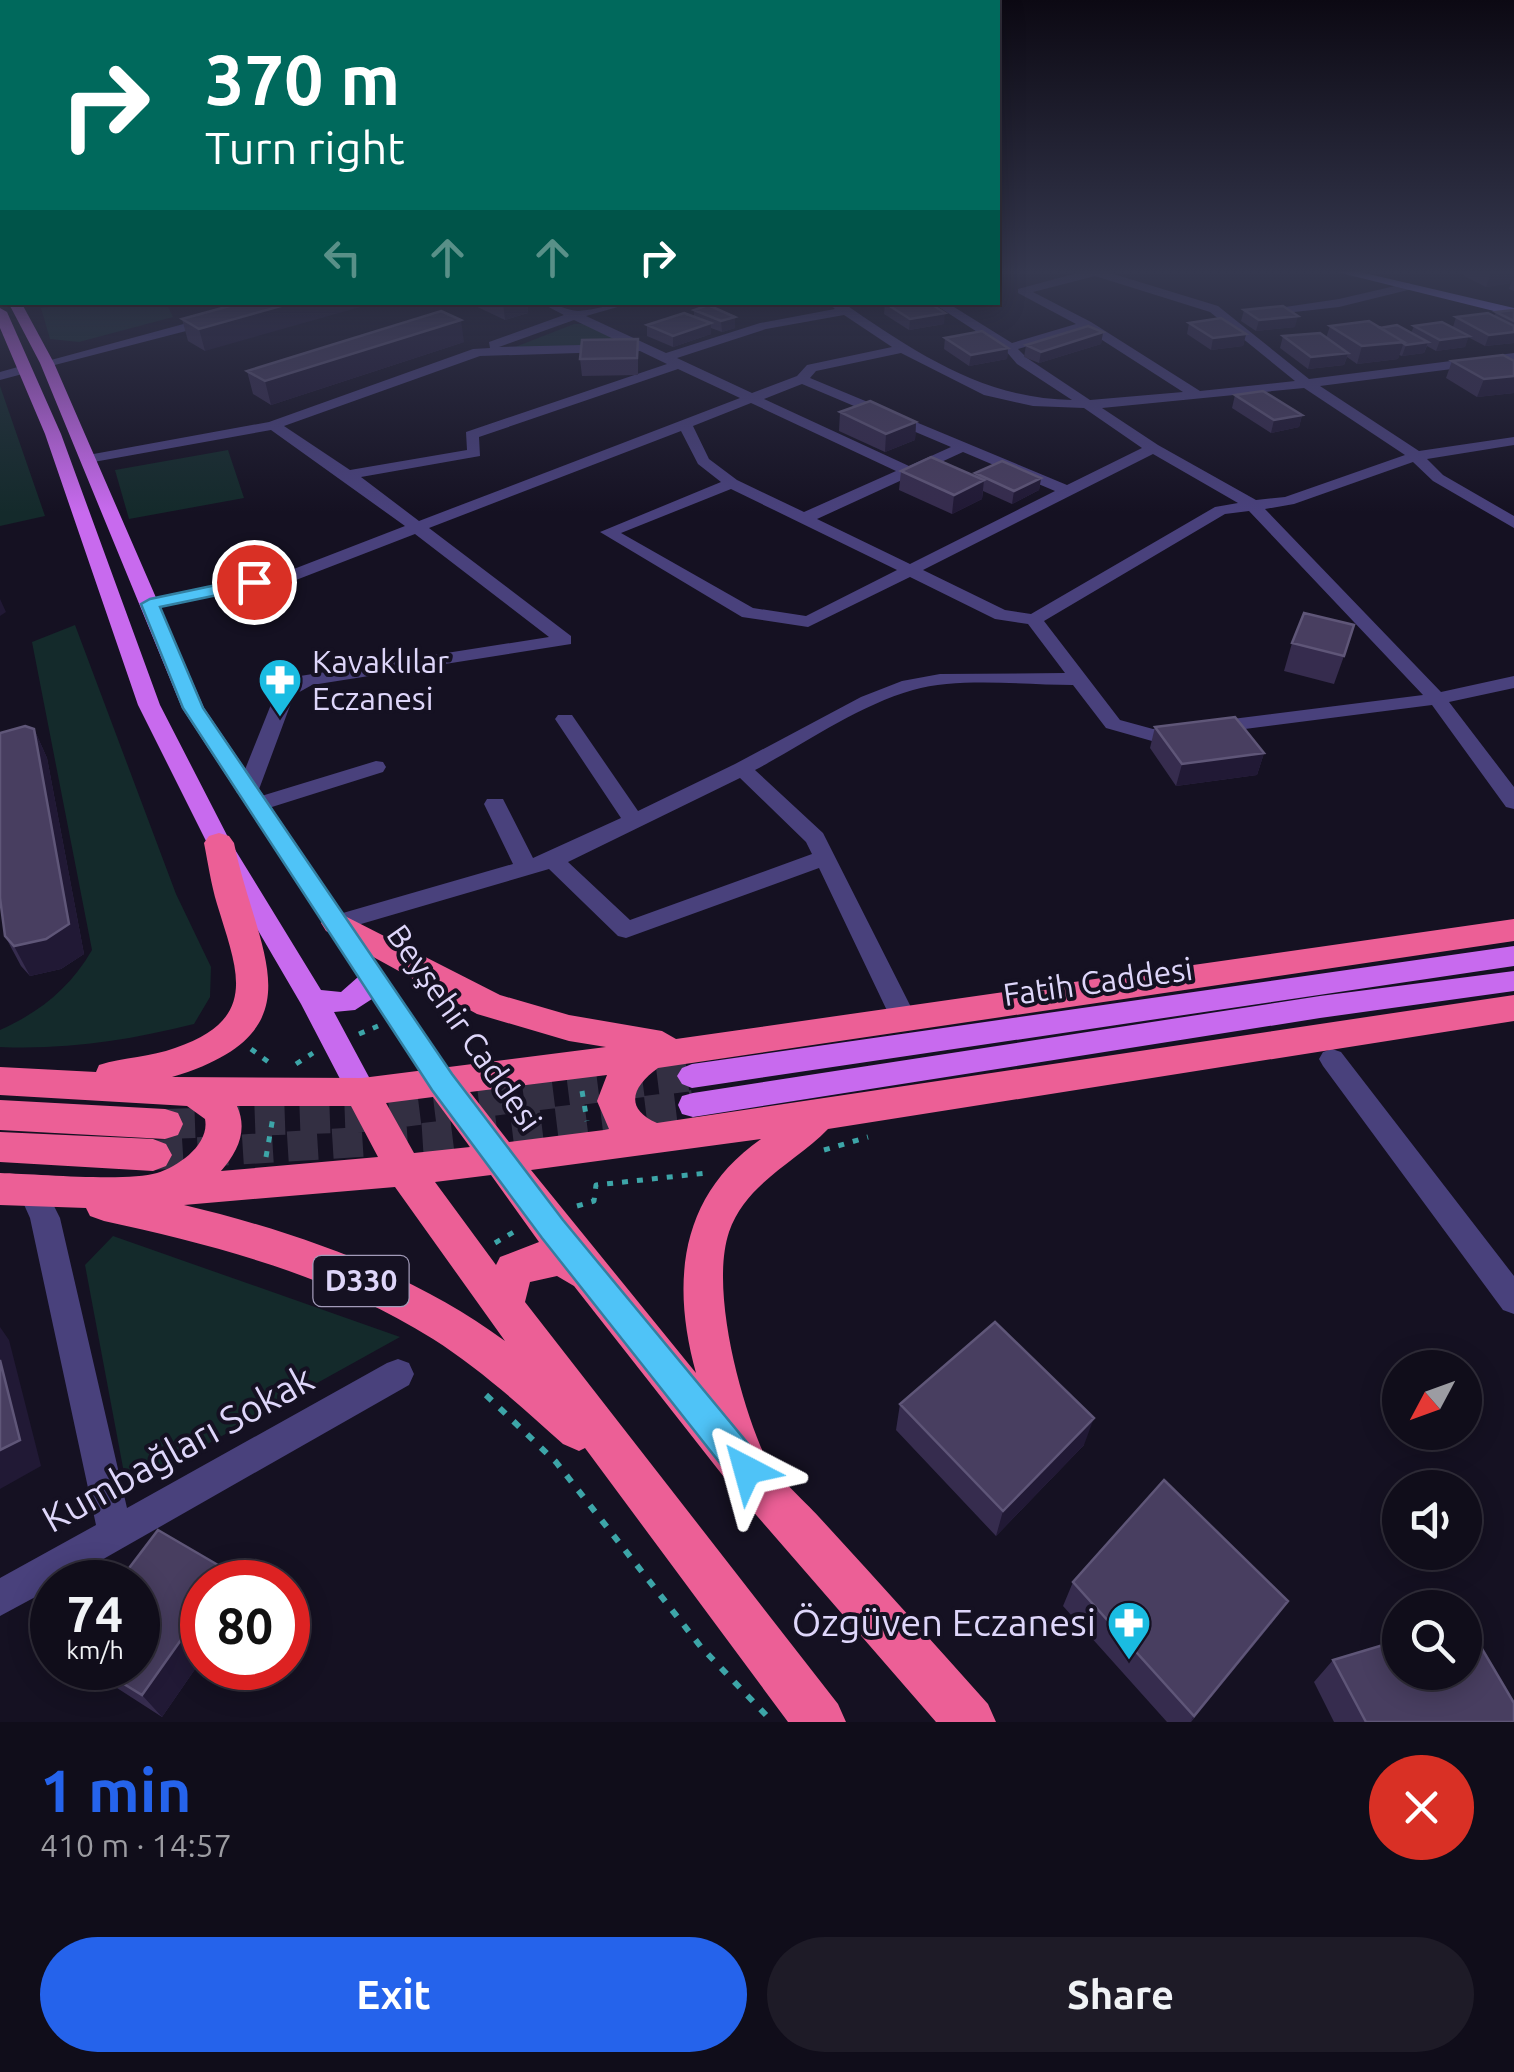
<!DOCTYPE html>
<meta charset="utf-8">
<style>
body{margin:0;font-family:Ubuntu,sans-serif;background:#1e1b27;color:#f1f3f6;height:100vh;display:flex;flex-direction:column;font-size:38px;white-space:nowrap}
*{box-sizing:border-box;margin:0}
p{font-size:32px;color:#9c9ca2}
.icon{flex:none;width:55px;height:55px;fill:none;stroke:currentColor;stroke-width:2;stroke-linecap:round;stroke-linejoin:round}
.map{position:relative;height:1722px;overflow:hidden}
.sheet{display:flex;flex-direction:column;background:#100d1a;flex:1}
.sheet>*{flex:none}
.guide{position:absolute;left:0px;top:0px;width:1000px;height:305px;box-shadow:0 5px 25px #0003,0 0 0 2px #302d39;background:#00695c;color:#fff;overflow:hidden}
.needle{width:65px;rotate:229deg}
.controls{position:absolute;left:1382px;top:1350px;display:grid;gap:20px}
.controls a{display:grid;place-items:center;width:100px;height:100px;border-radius:50%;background:#100d1a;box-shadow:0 5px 25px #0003,0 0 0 2px #302d39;font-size:50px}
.speed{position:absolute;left:30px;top:1560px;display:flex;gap:20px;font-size:50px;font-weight:700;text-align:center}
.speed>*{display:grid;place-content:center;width:130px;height:130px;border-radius:50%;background:#100d1a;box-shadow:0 5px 25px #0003,0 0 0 2px #302d39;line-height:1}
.speed small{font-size:25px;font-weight:400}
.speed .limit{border:15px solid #d22;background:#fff;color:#111}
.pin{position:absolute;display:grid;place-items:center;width:85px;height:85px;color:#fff;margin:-42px;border:5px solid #fff;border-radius:50%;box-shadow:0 2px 10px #0007}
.me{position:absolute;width:110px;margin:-55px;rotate:321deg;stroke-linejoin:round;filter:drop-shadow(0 0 8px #0008)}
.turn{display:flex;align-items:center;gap:35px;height:210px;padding:0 40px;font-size:45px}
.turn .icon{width:130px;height:130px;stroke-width:2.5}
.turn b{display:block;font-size:70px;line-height:85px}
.lanes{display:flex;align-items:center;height:95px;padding:0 40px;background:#0003;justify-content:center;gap:50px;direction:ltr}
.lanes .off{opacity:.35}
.round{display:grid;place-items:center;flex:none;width:105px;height:105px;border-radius:52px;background:#1e1b27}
.summary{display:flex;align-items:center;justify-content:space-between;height:170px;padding:0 40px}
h1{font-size:60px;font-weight:600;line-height:75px;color:#2563eb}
.cta{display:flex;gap:20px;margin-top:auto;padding:20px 40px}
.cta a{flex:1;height:115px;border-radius:60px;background:#2563eb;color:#fff;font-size:40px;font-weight:600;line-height:115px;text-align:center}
.cta a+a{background:#1e1b27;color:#f1f3f6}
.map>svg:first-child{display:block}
.green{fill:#142a2b}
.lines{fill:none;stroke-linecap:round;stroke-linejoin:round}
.primary-tunnel{stroke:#332f42;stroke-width:30;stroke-dasharray:30 15;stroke-linecap:butt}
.path-far1{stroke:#3da5a8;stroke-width:5;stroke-dasharray:6 9;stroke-linecap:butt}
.path{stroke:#3da5a8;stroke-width:6;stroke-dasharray:8 11;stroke-linecap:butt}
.street{fill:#49417c;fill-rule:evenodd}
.secondary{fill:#8678ef;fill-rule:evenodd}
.primary{fill:#c86aee;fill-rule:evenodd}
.highway{fill:#ec5f96;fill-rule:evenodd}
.wall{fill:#362c4e}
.shaded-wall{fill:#211935}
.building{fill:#483e60;stroke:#5f5678;stroke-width:2.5}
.route{fill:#4fc3f7;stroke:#337fa1;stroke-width:2.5}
.labels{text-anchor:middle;stroke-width:8;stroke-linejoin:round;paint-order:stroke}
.shield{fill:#151122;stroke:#a29bb9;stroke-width:2.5}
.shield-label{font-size:30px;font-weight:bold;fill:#ded6fa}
.poi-label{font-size:32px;fill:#ded6fa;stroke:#151122;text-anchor:start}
.street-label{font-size:32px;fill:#ded6fa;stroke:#151122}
.near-street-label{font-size:38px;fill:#ded6fa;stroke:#151122}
.near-poi-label{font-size:38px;fill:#ded6fa;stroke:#151122;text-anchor:end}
</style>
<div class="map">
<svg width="1514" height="1722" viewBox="0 0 1514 1722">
<rect width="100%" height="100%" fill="#151122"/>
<path class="green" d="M82 302 166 303 173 317 79 342 50 339 41 308Z
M574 324H586L624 343 510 349Z
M0 386 45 516 0 526Z
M228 450 244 498 129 519 115 470Z
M75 625 176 894 211 967 210 997 194 1024C130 1040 67 1050 0 1047V1030C40 1012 70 988 92 950L32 642Z
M113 1236 400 1337 148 1477 124 1473 85 1265Z"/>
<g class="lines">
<path class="primary-tunnel" d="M165 1124 363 1117 692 1076
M153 1155 424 1138 693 1105"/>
<path class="path-far1" d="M359 1034 378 1026
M251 1049 271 1064
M296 1064 313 1053
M582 1091 587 1121
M824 1150 868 1137
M266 1157 273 1117
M577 1206 594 1201 596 1185 707 1173
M495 1243 517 1230"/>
<path class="path" d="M486 1395 556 1462 701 1647 766 1715"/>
<path class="street" d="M1081 272H1107L1218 306 1309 379 1514 353V361L1320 386 1419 451 1514 437V445L1427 459 1443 475 1514 516V528L1433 481 1413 462 1294 504 1265 509 1441 692 1514 676V688L1449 702 1514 787V809L1506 807 1432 705 1152 741 1106 728 1073 685C1025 685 959 677 913 690 857 706 806 743 755 770L823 833 917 1019 913 1026 904 1029 895 1026 891 1019 819 868 626 938 618 936 549 869 337 931 329 929 325 923 329 917 513 864 484 804 487 799H503L533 858 621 818 555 719 558 715H572L638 811 735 764 861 697 902 681 940 674 1065 673 1028 624 995 619 910 577 808 627 742 617 600 532 721 482 698 464 681 431 429 528 571 636V644L312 685 294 695 258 792 247 799 236 792 276 692 300 676 549 637 415 534 296 580 143 608V600L286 572 405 526 271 430 88 463 81 459 88 455 269 422 473 349 490 348 489 342 564 315 539 302C555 302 567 311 578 311 597 310 615 302 635 302L586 316 666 353 760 323 835 309 827 302H842C913 351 983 399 1072 400L1017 364 1005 350 931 302H946L1012 343 1076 324 1018 293V289ZM1095 276 1210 312 1295 381 1200 391 1091 322 1033 292ZM844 315 892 347 807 365 797 376 752 393 677 358 766 329ZM574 320 624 344 499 347ZM1085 329 1183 392 1090 400 1027 358 1018 349ZM640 351 667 364 466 432 467 450 350 470 284 426 480 356ZM901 353 984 395 1033 406 1084 408 1142 448 1067 485 810 378 816 371ZM678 369 740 398 419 521 361 477 480 456 479 437ZM802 384 951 447 909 466 764 399ZM1304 388 1405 455 1285 497 1256 500 1158 445 1102 408ZM751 403 896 471 804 512 737 480 709 459 693 426ZM963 452 1055 491 910 564 817 519ZM1153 454 1238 503 1215 507 1031 614 1005 610 923 570ZM731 489 897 570 806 616 753 608 621 533ZM1249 511 1423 695 1153 729 1120 720 1044 621 1225 514ZM740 778 806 842 812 854 630 920 568 862Z
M1408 283 1412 285V289L1339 307 1258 316 1252 312 1339 299Z
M213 316 217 317V323L47 367 40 363Z
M25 365 32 369 30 372 0 380V372Z
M376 761 383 762 386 767 383 772 256 812 245 805 248 800Z
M1332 1049 1341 1052 1514 1276V1314L1503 1310 1323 1066 1319 1059 1323 1052Z
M32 1179 42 1182 60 1218 127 1508 387 1363 398 1359 409 1363 414 1374 409 1385 63 1582H52V1588L0 1616V1578L96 1525 30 1218 18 1191 22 1182Z"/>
<path class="secondary" d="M1337 272H1360L1514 308V316Z"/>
<path class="primary" d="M8 302H21L54 363 204 708 452 1074 457 1082 452 1090 442 1094 432 1090 372 999 355 1010 334 1012 377 1092 373 1100 362 1104 351 1100 301 1004 207 843 138 705 45 434 0 328V308L7 312 61 434 160 705 231 843 321 990 341 992 358 977 182 708 40 363Z
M1514 946V966L692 1088 682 1084 677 1076 682 1068 692 1064Z
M1514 971V991L1320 1018 693 1117 682 1114 678 1105 682 1096 693 1093 1320 996Z"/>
<path class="highway" d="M219 833 229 836 234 843C256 952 324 1031 172 1077L362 1078 606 1047 569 1041 477 1014 326 931 321 923 326 915 337 912 500 995 569 1015 662 1031 676 1039 1514 919V941L658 1068C633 1086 623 1108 657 1123L1514 995V1021L828 1129C795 1163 746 1183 729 1232 710 1289 740 1401 764 1454 771 1472 805 1501 819 1517 876 1579 932 1641 988 1704L996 1722H936L731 1486 574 1286 557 1276 530 1282 525 1302 838 1704 846 1722H788L585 1448 579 1451 563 1444C522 1407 480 1369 433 1339 333 1276 218 1246 104 1221L90 1216 86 1208 0 1205V1173C36 1174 127 1182 157 1173 179 1166 210 1144 205 1119L187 1106 0 1095V1067L96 1072 99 1065C124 1057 151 1057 175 1048 261 1019 237 970 217 904 211 884 208 863 204 843L209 836ZM607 1075 597 1101 609 1129 604 1130 509 1142 470 1092ZM433 1097 470 1147 414 1153 386 1103ZM237 1106H351L378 1157 221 1171C238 1152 248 1130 237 1106ZM761 1139C679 1196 671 1283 696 1373L531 1170ZM491 1175 539 1242 500 1257 496 1265 435 1182ZM395 1187 505 1341C411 1272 297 1232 184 1205Z
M0 1100 165 1109 178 1113 183 1124 178 1135 165 1139 0 1130Z
M0 1132 153 1139 166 1144 172 1155 166 1166 153 1171 0 1162Z"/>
</g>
<path class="wall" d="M1457 272H1514V291L1509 289 1511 283 1486 287 1464 276V274Z
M244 302 205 351 188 341 182 319Z
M467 302H527L528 313 505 320Z
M885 303 944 324 909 330 884 314Z
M694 310 735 317V328L722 332 711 328V334L673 347 647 336V325L694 316Z
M1244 310 1295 327 1256 331 1241 321Z
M1514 310V343L1485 346 1468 337 1465 347 1436 351 1427 346 1424 353 1402 356 1399 355 1398 359 1357 364 1347 357 1344 365 1308 369 1280 348 1283 336 1326 338 1330 326 1380 328 1411 333 1414 326 1453 327 1456 317 1494 316 1496 312Z
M1189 323 1246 334 1243 346 1211 350 1187 334Z
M1103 332 1101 344 1039 363 1024 357 1026 345Z
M945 338 1008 348 1007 359 969 366 944 349Z
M638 339V375L582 376 580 359Z
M464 342 271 405 253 394 247 371Z
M1452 361H1514V393L1477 397 1446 378Z
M1235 395 1302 415 1299 427 1271 433 1232 408Z
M840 412 916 422 915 440 885 452 839 431Z
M901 471 974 476 975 473 1041 478 1039 490 1012 504 983 491 982 499 952 514 899 490Z
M1292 643 1344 656 1334 684 1284 671Z
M1155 727 1264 753 1257 775 1176 786 1150 748Z
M34 729 47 758 84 954 61 969 30 976 21 966 5 936Z
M900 1404 1084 1445 996 1536 896 1430Z
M123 1576 202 1582V1659L162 1717 86 1668H138Z
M1073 1582 1288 1601 1271 1624 1191 1722H1167L1063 1606Z
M1333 1660 1514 1722H1334L1314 1682Z"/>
<path class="shaded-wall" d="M1491 272H1514V278L1511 283 1486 287Z
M295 302H378L205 351 199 329Z
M506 302H527L528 313 505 320 503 303Z
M945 313 944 324 909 330 910 319Z
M1298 316 1295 327 1256 331 1259 320Z
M735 317V328L722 332 721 321Z
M461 320 464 342 271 405 265 381Z
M711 323V334L673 347V336Z
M1103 332 1101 344 1039 363 1041 352Z
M1514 332V343L1485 346 1489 335Z
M1246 334 1243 346 1211 350 1213 338Z
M1469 336 1465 347 1436 351 1440 340Z
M1404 342 1398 359 1357 364 1362 346Z
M1428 342 1424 353 1402 356 1406 345Z
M1008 348 1007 359 969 366 971 355Z
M1348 353 1344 365 1308 369 1311 357Z
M1514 376V393L1477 397 1484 379Z
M1302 415 1299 427 1271 433 1274 420Z
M916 422 915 440 885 452 886 434Z
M1041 478 1039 490 1012 504 1014 491Z
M984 480 982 499 952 514 954 495Z
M0 599 6 612 0 616Z
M34 729 47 758 84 954 61 969 30 976 14 946Z
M1264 753 1257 775 1176 786 1182 764Z
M0 1327 9 1340 41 1466 0 1489Z
M1094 1418 1084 1445 996 1536 1003 1511Z
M230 1572 237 1582H222Z
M1288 1601 1271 1624 1190 1722 1194 1716Z
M202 1610V1659L162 1717 142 1695Z"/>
<path class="building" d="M244 302H295L199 329 182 319Z
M928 302 945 313 910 319 885 303Z
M708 305 735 317 721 321 694 310Z
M1283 306 1298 316 1259 320 1244 310Z
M1514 310V321L1496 312Z
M441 311 461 320 265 381 247 371Z
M684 313 711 323 673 336 647 325Z
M1488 313 1514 326V332L1489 335 1456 317Z
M1221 318 1246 334 1213 338 1189 323Z
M1369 321 1404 342 1362 346 1330 326Z
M1442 322 1469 336 1440 340 1414 326Z
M1397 325 1428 342 1406 345 1403 343 1404 342 1380 328Z
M1088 326 1103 332 1041 352 1026 345Z
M982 331 1008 348 971 355 945 338Z
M1320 333 1348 353 1311 357 1283 336Z
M638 339 637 358 580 359 582 340Z
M1503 355 1514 361V376L1484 379 1452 361Z
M1263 391 1302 415 1274 420 1235 395Z
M870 401 916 422 886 434 840 412Z
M931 457 984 480 954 495 901 471Z
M1002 461 1041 478 1014 491 975 473Z
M1304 613 1354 625 1344 656 1292 643Z
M1235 717 1264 753 1182 764 1155 727Z
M25 726 34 729 69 924 46 939 14 946 5 936 0 898V733Z
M995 1322 1094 1418 1003 1511 900 1404Z
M0 1360 20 1440 0 1450Z
M1164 1480 1288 1601 1194 1716 1073 1582Z
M158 1530 230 1572 222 1582H202V1610L142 1695 98 1668H138V1582H87L102 1563 123 1576Z
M1465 1620 1514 1703V1722H1366L1333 1660 1400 1640V1672H1465Z
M52 1626V1638L46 1634Z"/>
<linearGradient id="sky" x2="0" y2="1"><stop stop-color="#0c0913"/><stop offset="0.53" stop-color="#35384f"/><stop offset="1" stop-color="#35384f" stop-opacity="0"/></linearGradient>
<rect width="1514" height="513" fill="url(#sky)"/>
<path class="route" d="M254 577 261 579V586L160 607 203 708 452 1074 563 1220 759 1457 764 1470 759 1482 747 1487 735 1482 542 1238 432 1090 183 708 141 604 150 599Z"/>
<defs>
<symbol id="pharmacy-pin" viewBox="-11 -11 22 30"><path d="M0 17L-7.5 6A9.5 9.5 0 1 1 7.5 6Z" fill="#1abce2" stroke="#151122"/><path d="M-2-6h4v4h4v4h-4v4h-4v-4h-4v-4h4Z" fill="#fff"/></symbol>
</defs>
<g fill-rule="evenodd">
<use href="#pharmacy-pin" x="255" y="655" width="50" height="68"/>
<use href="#pharmacy-pin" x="1104" y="1598" width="50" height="68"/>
</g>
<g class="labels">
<rect class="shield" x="313.5" y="1256" width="95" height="50" rx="8"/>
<g class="shield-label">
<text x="361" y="1291">D330</text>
</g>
<g class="poi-label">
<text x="312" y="673">Kavaklılar<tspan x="312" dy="37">Eczanesi</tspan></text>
</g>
<g class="street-label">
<text transform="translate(1098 982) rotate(-8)" y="11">Fatih Caddesi</text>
<text transform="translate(464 1028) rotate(55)" y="11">Beyşehir Caddesi</text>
</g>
<g class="near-street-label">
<text transform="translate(178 1449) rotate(-29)" y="13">Kumbağları Sokak</text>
</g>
<g class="near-poi-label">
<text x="1096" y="1636">Özgüven Eczanesi</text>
</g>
</g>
</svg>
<div class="controls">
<a><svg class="needle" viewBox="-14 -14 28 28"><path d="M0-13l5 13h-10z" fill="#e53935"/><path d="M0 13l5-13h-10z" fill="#9c9ca2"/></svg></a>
<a><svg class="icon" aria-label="sound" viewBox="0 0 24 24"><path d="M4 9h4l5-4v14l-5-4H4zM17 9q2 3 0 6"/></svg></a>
<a><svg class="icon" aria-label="search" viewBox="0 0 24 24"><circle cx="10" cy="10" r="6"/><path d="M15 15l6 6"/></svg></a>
</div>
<div class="speed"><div>74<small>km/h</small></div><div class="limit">80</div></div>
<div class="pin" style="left:254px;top:582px;background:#d93025"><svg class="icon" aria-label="arrive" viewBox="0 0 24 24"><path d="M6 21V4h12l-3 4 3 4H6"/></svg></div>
<svg class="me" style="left:747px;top:1470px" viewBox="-20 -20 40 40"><path d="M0-17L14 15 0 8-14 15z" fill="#4fc3f7" stroke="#fff" stroke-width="4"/></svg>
<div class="guide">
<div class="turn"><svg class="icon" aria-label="right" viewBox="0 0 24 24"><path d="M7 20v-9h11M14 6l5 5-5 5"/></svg><div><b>370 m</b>Turn right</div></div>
<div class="lanes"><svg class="icon off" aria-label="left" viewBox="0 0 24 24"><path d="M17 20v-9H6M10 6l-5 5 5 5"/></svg><svg class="icon off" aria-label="ahead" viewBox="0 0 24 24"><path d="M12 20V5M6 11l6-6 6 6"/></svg><svg class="icon off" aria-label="ahead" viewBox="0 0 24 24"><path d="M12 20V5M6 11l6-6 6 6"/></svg><svg class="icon" aria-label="right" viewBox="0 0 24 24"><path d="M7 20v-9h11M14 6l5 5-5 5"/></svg></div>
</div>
</div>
<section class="sheet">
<div class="summary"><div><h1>1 min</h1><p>410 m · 14:57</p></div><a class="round" style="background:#d93025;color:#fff"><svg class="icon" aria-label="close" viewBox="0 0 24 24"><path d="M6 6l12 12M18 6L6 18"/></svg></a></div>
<div class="cta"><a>Exit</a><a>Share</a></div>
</section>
